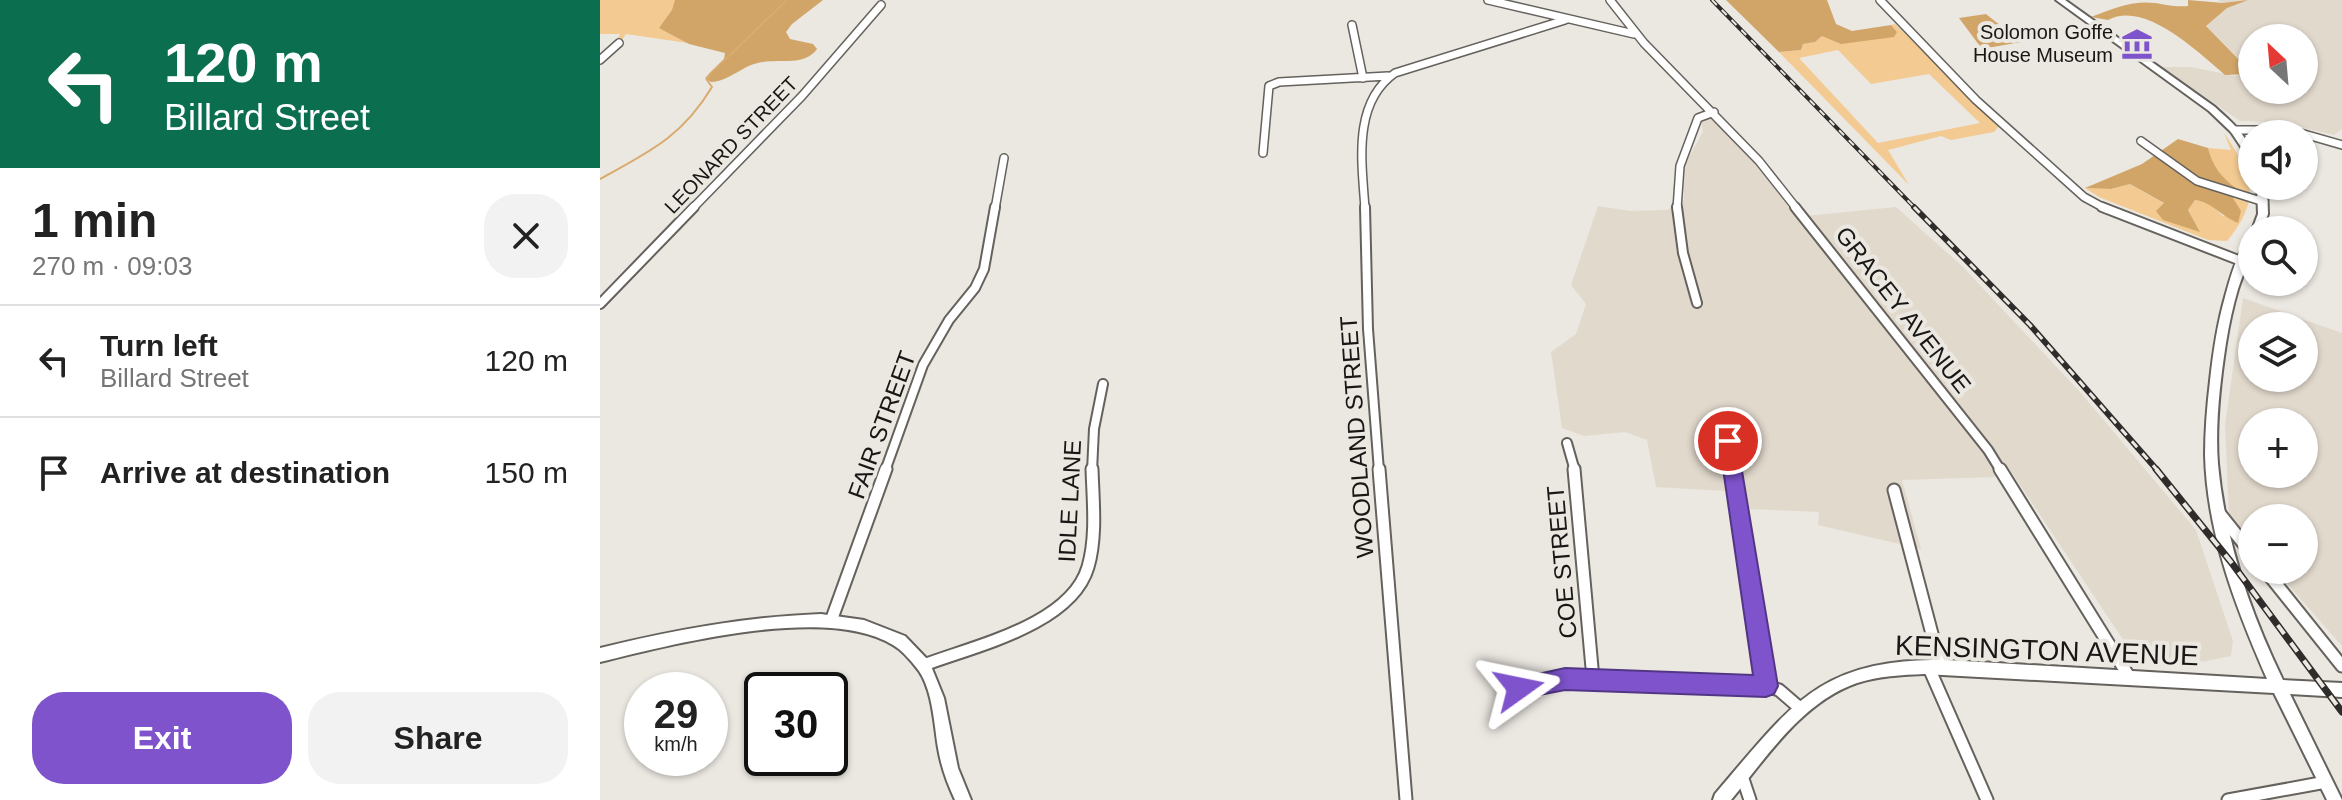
<!DOCTYPE html>
<meta charset="utf-8">
<style>
body{margin:0;font-family:Helvetica,sans-serif;background:#f2f2f2;color:#222;height:100vh;display:flex;flex-direction:column;font-size:30px;white-space:nowrap}
*{box-sizing:border-box;margin:0}
p{font-size:26px;color:#767676}
.icon{flex:none;width:44px;height:44px;fill:none;stroke:currentColor;stroke-width:2;stroke-linecap:round;stroke-linejoin:round}
.map{position:relative;flex:1;overflow:hidden}
.panel{display:flex;flex-direction:column;background:#fff;width:600px}
.panel>*{flex:none}
.guide{background:#0b6e4f;color:#fff;overflow:hidden}
.needle{width:52px;rotate:334deg}
.buttons{position:absolute;left:1638px;top:24px;display:grid;gap:16px}
.buttons a{display:grid;place-items:center;width:80px;height:80px;border-radius:50%;background:#fff;box-shadow:0 2px 6px #0004;font-size:40px}
.speed{position:absolute;left:24px;top:672px;display:flex;gap:16px;font-size:40px;font-weight:700;text-align:center}
.speed>*{display:grid;place-content:center;width:104px;height:104px;border-radius:50%;background:#fff;box-shadow:0 2px 6px #0004;line-height:1}
.speed small{font-size:20px;font-weight:400}
.speed .limit{border:4px solid #111;border-radius:12px;background:#fff;color:#111}
.pin{position:absolute;display:grid;place-items:center;width:68px;height:68px;color:#fff;margin:-34px;border:4px solid #fff;border-radius:50%;box-shadow:0 2px 8px #0007}
.me{position:absolute;width:88px;margin:-44px;rotate:78deg;stroke-linejoin:round;filter:drop-shadow(0 0 6px #0008)}
.turn{display:flex;align-items:center;gap:28px;height:168px;padding:0 32px;font-size:36px}
.turn .icon{width:104px;height:104px;stroke-width:2.5}
.turn b{display:block;font-size:56px;line-height:68px}
.round{display:grid;place-items:center;flex:none;width:84px;height:84px;border-radius:32px;background:#f2f2f2}
.headline{display:flex;align-items:center;justify-content:space-between;height:136px;padding:0 32px}
h1{font-size:48px;font-weight:700;line-height:60px}
.button{display:flex;gap:16px;margin-top:auto;padding:16px 32px}
.button a{flex:1;height:92px;border-radius:32px;background:#7e53cc;color:#fff;font-size:32px;font-weight:700;line-height:92px;text-align:center}
.button a+a{background:#f2f2f2;color:#222}
ul{padding:0;list-style:none}
li{display:flex;align-items:center;gap:24px;height:112px;padding:0 32px;border-top:2px solid #e0e0e0}
li div{flex:1}
li b{display:block;font-size:30px}
li em{font-style:normal}
main{display:flex;flex:1;min-height:0}
.map>svg:first-child{display:block}
.built{fill:#e2d9cd;fill-rule:evenodd}
.green{fill:#f3ca92;fill-rule:evenodd}
.forest{fill:#d1a568}
.lines{fill:none;stroke-linecap:round;stroke-linejoin:round}
.stream{stroke:#d8ab6e;stroke-width:2}
.street-far2-casing{stroke:#65625d;stroke-width:10}
.street-far1-casing{stroke:#65625d;stroke-width:12}
.street-casing{stroke:#65625d;stroke-width:15}
.secondary-casing{stroke:#65625d;stroke-width:4}
.street-far2{stroke:#fff;stroke-width:7}
.street-far1{stroke:#fff;stroke-width:8}
.street{stroke:#fff;stroke-width:11}
.secondary{fill:#fff;fill-rule:evenodd}
.rail-far2-casing{stroke:#2f2d2b;stroke-width:4}
.rail-far1-casing{stroke:#2f2d2b;stroke-width:6}
.rail-casing{stroke:#2f2d2b;stroke-width:7}
.rail-far2{stroke:#ebe7e1;stroke-width:2;stroke-dasharray:7;stroke-linecap:butt}
.rail-far1{stroke:#ebe7e1;stroke-width:3;stroke-dasharray:8;stroke-linecap:butt}
.rail{stroke:#ebe7e1;stroke-width:4;stroke-dasharray:11;stroke-linecap:butt}
.route{fill:#7e53cc;stroke:#523685;stroke-width:2}
.labels{text-anchor:middle;stroke-width:8;stroke-linejoin:round;paint-order:stroke}
.far-poi-label{font-size:20px;fill:#191715;stroke:#ebe7e1;text-anchor:end}
.far-street-label{font-size:20px;fill:#191715;stroke:#ebe7e1}
.street-label{font-size:24px;fill:#191715;stroke:#ebe7e1}
.near-street-label{font-size:28px;fill:#191715;stroke:#ebe7e1}
</style>
<main>
<section class="panel">
<div class="guide">
<div class="turn"><svg class="icon" aria-label="left" viewBox="0 0 24 24"><path d="M17 20v-9H6M10 6l-5 5 5 5"/></svg><div><b>120 m</b>Billard Street</div></div>
</div>
<div class="headline"><div><h1>1 min</h1><p>270 m · 09:03</p></div><a class="round"><svg class="icon" aria-label="close" viewBox="0 0 24 24"><path d="M6 6l12 12M18 6L6 18"/></svg></a></div>
<ul>
<li><svg class="icon" aria-label="left" viewBox="0 0 24 24"><path d="M17 20v-9H6M10 6l-5 5 5 5"/></svg><div><b>Turn left</b><p>Billard Street</p></div><em>120 m</em></li>
<li><svg class="icon" aria-label="arrive" viewBox="0 0 24 24"><path d="M6 21V4h12l-3 4 3 4H6"/></svg><div><b>Arrive at destination</b></div><em>150 m</em></li>
</ul>
<div class="button"><a>Exit</a><a>Share</a></div>
</section>
<div class="map">
<svg width="1742" height="800" viewBox="0 0 1742 800">
<rect width="100%" height="100%" fill="#ebe7e1"/>
<path class="built" d="M1618 0H1742V129L1734 135 1678 122 1640 121 1562 67H1591L1636 76 1649 69 1606 26 1627 8ZM1652 38H1704V90H1652Z
M1112 117 1140 143 1196 217 1296 207 1362 266 1480 392 1596 530 1633 641 1631 656 1601 662 1547 655 1528 647 1408 467 1394 477 1302 480 1321 549 1218 525 1219 512 1150 509 1125 491 1056 487 1047 440 1025 432 984 436 962 428 951 352 976 334 986 304 971 285 998 206 1030 211 1067 210 1084 200 1083 167 1103 132 1101 122Z
M1643 298 1742 333V646L1675 570H1704V518H1652V543L1629 517 1625 425ZM1652 326H1704V378H1652ZM1652 422H1704V474H1652Z"/>
<path class="green" d="M0 0H216L156 53 26 34 22 40H17L20 34H0Z
M1295 24 1400 125 1394 132 1351 140 1341 136 1288 150 1309 185 1179 52 1201 50 1203 44 1215 42 1222 36 1297 32 1291 25ZM1238 50 1271 84 1329 74 1380 123 1278 143 1199 58Z
M1624 133C1653 176 1662 198 1627 241L1608 240 1499 197 1485 188 1511 189 1530 184 1565 204 1599 230 1588 210 1595 200 1607 201 1624 217 1636 188C1620 177 1613 167 1608 148L1631 150Z"/>
<path class="forest" d="M75 0H223L192 24 186 32 190 39 213 44 217 49C205 66 181 59 163 62 143 64 131 81 111 82L105 79 107 76 124 59 125 53 89 44 59 28 72 10Z
M1126 0H1227L1236 24 1252 31 1291 25 1297 32 1294 37 1241 44 1222 36 1215 42 1203 44 1201 50 1179 52Z
M1588 0 1623 3 1648 0 1627 8 1606 26 1649 70 1646 74 1625 75C1598 52 1545 0 1508 20L1491 17C1511 9 1533 0 1555 3 1567 5 1575 7 1588 6Z
M1386 14 1421 42 1382 49 1359 18Z
M1578 139 1608 148C1613 167 1621 177 1636 188L1633 198 1641 211 1638 223C1621 216 1612 202 1595 200L1588 210 1600 232 1563 220 1556 211 1564 203 1530 184 1511 189 1485 188 1542 164Z"/>
<g class="lines">
<path class="stream" d="M0 179C49 152 82 137 112 87L107 80 110 74 187 0"/>
<defs>
<path id="street-far2" d="M888 0 1034 34
M1010 0 1044 43 1159 161 1197 209
M1280 0 1376 100 1484 197 1506 209
M752 25 763 78
M0 60 19 43
M1634 130H1690L1742 145
M1541 141 1597 181 1664 202
M663 153 669 86 679 82 788 76
M92 209 202 96 281 5
M395 209 404 158
M765 209C762 163 752 103 795 73L965 20
M1077 209 1080 166 1098 118 1114 112"/>
<path id="street-far1" d="M765 207 768 329 779 471
M1077 207 1083 253 1097 303
M1195 207 1388 450 1401 471
M1502 207 1641 261
M0 304 94 207
M1128 441 1133 471
M967 443 975 471
M285 471 323 365 349 320 375 288 384 269 395 207
M492 471 494 429 503 384"/>
<path id="street" d="M779 469 806 800
M974 469 993 679
M1132 469 1166 686
M1400 469 1528 675
M1294 490 1341 668
M1620 514 1652 554
M1665 570 1742 666
M231 621 286 469
M324 665C374 646 471 625 488 567 497 536 493 501 492 469
M1329 668 1387 800
M919 688C1001 671 1083 681 1166 686L1179 690 1201 709
M1142 776 1150 800
M1628 800 1726 782"/>
<path id="secondary" d="M1456 0H1465L1615 107C1630 121 1652 138 1652 160L1649 159 1631 132 1609 111Z
M1657 186H1667L1668 214 1662 230H1652L1658 214Z
M1652 236C1652 255 1644 271 1638 289 1633 306 1629 324 1626 343 1620 382 1615 425 1618 464 1625 540 1650 612 1683 680L1742 683V697L1690 694 1742 800H1727L1674 693 1324 674C1302 675 1279 676 1257 683 1202 702 1167 757 1131 800H1113L1115 794C1192 704 1219 658 1347 660L1667 679C1636 608 1607 534 1605 455 1605 430 1607 406 1610 381 1613 353 1617 325 1625 297 1629 282 1639 244 1652 236Z
M221 614 264 620 305 636 329 661 344 698 358 768 371 800H355C347 783 341 766 338 748 334 724 333 692 319 671 313 663 302 650 293 645 227 604 73 644 0 662V648C74 630 144 617 221 614Z"/>
</defs>
<use href="#street-far2" class="street-far2-casing"/>
<use href="#street-far1" class="street-far1-casing"/>
<use href="#street" class="street-casing"/>
<use href="#secondary" class="secondary-casing"/>
<use href="#street-far2" class="street-far2"/>
<use href="#street-far1" class="street-far1"/>
<use href="#street" class="street"/>
<use href="#secondary" class="secondary"/>
<defs>
<path id="rail-far2" d="M1112 0 1316 209"/>
<path id="rail-far1" d="M1314 207 1430 325 1558 471"/>
<path id="rail" d="M1556 469 1631 562 1742 712"/>
</defs>
<use href="#rail-far2" class="rail-far2-casing"/>
<use href="#rail-far1" class="rail-far1-casing"/>
<use href="#rail" class="rail-casing"/>
<use href="#rail-far2" class="rail-far2"/>
<use href="#rail-far1" class="rail-far1"/>
<use href="#rail" class="rail"/>
</g>
<path class="route" d="M1128 433 1135 435 1137 441 1178 686 1174 694 1166 697 965 690 919 699 911 696 908 688 911 680 965 668 1153 675 1119 441 1121 435Z"/>
<defs>
<symbol id="museum-bare" viewBox="-9 -9 18 18"><path d="M0-6L6-3V-2H-6V-3ZM-5-1h2V3h-2ZM-1-1h2V3h-2ZM3-1h2V3H3ZM-6 4H6V6H-6Z" fill="#7e53cc" stroke="#ebe7e1" stroke-width="2.5" paint-order="stroke"/></symbol>
</defs>
<g fill-rule="evenodd">
<use href="#museum-bare" x="1515" y="22" width="44" height="44"/>
</g>
<g class="labels">
<g class="far-poi-label">
<text x="1513" y="39">Solomon Goffe<tspan x="1513" dy="23">House Museum</tspan></text>
</g>
<g class="far-street-label">
<text transform="translate(131 145) rotate(-46)" y="7">LEONARD STREET</text>
</g>
<g class="street-label">
<text transform="translate(1303 310) rotate(52)" y="8">GRACEY AVENUE</text>
<text transform="translate(282 425) rotate(-70)" y="8">FAIR STREET</text>
<text transform="translate(757 437) rotate(-94)" y="8">WOODLAND STREET</text>
<text transform="translate(470 501) rotate(-87)" y="8">IDLE LANE</text>
<text transform="translate(962 562) rotate(-95)" y="8">COE STREET</text>
</g>
<g class="near-street-label">
<text transform="translate(1447 650) rotate(2)" y="10">KENSINGTON AVENUE</text>
</g>
</g>
</svg>
<div class="buttons">
<a><svg class="needle" viewBox="-14 -14 28 28"><path d="M0-13l5 13h-10z" fill="#e53935"/><path d="M0 13l5-13h-10z" fill="#767676"/></svg></a>
<a><svg class="icon" aria-label="sound" viewBox="0 0 24 24"><path d="M4 9h4l5-4v14l-5-4H4zM17 9q2 3 0 6"/></svg></a>
<a><svg class="icon" aria-label="search" viewBox="0 0 24 24"><circle cx="10" cy="10" r="6"/><path d="M15 15l6 6"/></svg></a>
<a><svg class="icon" aria-label="layers" viewBox="0 0 24 24"><path d="M12 4l9 5-9 5-9-5zM3 14l9 5 9-5"/></svg></a>
<a>+</a>
<a>−</a>
</div>
<div class="speed"><div>29<small>km/h</small></div><div class="limit">30</div></div>
<div class="pin" style="left:1128px;top:441px;background:#d93025"><svg class="icon" aria-label="arrive" viewBox="0 0 24 24"><path d="M6 21V4h12l-3 4 3 4H6"/></svg></div>
<svg class="me" style="left:919px;top:688px" viewBox="-20 -20 40 40"><path d="M0-17L14 15 0 8-14 15z" fill="#7e53cc" stroke="#fff" stroke-width="4"/></svg>
</div>
</main>
